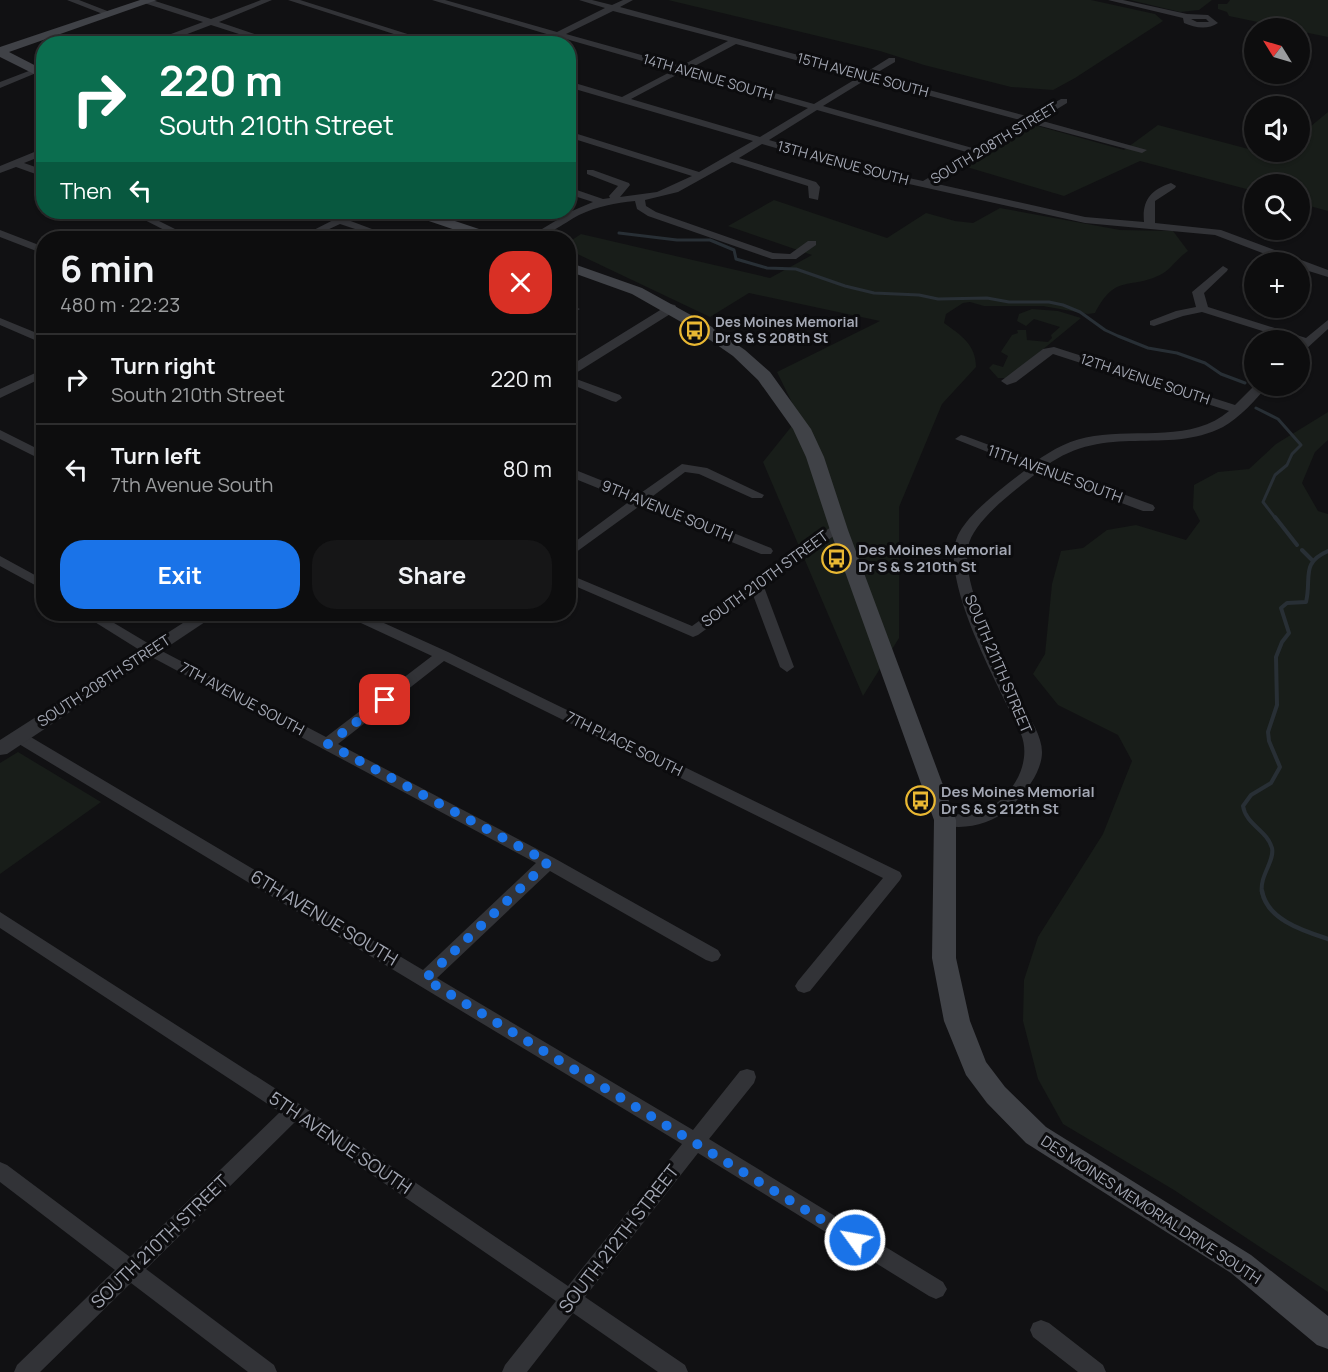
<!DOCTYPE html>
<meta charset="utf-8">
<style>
body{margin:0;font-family:Manrope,sans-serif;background:#161617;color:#f1f3f6;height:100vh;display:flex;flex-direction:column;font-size:22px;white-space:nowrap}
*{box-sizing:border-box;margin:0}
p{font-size:20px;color:#9a9c9e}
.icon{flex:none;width:33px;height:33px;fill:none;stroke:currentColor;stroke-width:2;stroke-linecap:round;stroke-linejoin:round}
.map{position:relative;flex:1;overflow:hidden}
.side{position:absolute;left:36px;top:231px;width:540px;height:390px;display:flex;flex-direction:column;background:#0d0d0e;border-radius:24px;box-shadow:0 2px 4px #0004,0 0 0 2px #2d2d2e}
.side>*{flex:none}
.top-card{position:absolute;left:36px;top:36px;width:540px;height:183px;border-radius:24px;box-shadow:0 2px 4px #0004,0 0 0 2px #2d2d2e;background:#0b6e4f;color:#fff;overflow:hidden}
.needle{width:39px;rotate:307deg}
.controls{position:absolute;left:1244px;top:18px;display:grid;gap:12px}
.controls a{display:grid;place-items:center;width:66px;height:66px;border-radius:50%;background:#0d0d0e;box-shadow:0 2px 4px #0004,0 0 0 2px #2d2d2e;font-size:30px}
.pin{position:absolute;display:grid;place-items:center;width:51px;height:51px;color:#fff;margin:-26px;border-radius:12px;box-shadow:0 3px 9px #0006}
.me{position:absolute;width:66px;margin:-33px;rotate:302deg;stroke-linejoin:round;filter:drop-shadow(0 0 4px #0008)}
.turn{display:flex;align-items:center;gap:21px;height:126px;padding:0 24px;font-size:27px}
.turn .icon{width:78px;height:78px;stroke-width:2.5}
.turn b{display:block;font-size:42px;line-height:51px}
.then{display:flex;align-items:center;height:57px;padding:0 24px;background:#0003;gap:12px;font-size:22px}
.round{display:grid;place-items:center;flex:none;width:63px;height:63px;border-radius:24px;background:#161617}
.headline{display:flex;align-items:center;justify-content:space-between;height:102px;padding:0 24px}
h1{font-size:36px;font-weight:700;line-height:45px}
.primary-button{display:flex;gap:12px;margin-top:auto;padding:12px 24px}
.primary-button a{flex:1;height:69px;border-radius:24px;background:#1a73e8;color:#fff;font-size:24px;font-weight:700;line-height:69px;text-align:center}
.primary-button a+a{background:#161617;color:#f1f3f6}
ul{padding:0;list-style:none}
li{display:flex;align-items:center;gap:18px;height:90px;padding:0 24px;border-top:2px solid #2d2d2e}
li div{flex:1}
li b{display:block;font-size:22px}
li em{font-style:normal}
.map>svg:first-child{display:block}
.green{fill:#181d19}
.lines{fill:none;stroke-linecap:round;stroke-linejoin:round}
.stream-far2{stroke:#282f35;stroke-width:3}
.stream-far1{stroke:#282f35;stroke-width:4}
.stream{stroke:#282f35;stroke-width:4.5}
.minor{fill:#323337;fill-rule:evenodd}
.tertiary{fill:#323337;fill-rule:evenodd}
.secondary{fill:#404247;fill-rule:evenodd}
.route{stroke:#1a73e8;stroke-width:10;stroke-dasharray:0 18}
.labels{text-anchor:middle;stroke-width:6;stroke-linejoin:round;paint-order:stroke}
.far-street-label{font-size:14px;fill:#a3a7b3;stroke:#0c0c0e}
.far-poi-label{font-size:14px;font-weight:bold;fill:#a3a7b3;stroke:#0c0c0e;text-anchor:start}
.street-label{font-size:15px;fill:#a3a7b3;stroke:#0c0c0e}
.poi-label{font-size:15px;font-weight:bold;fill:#a3a7b3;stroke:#0c0c0e;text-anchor:start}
.near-street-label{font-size:18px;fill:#a3a7b3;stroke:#0c0c0e}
</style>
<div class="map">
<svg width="1328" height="1372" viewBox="0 0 1328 1372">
<rect width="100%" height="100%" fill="#111113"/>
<path class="green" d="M668 0H1091L1155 14 1163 21 1075 78 1053 90 1011 87 924 65 880 51Z
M1130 0H1212L1199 10 1180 12Z
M1230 0H1328V37L1299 31V28H1287L1229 16 1227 12 1218 9V4H1227Z
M1328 112V211L1299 203V184H1254V191L1140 161 1064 196 960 165 1027 123 1124 150 1158 125 1275 156 1280 152H1299V136Z
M774 200 887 238 926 213 955 221 973 223 1000 208 1120 230 1173 231 1188 251C1177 258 1172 269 1160 275 1129 290 1116 273 1095 313L1088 314 1043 306H984L970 302 963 303 946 314 944 323C961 335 976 345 976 367L942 404 899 507V638L863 696 763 462 799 417 777 372 880 321 749 293 710 317 569 250V242L581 234 770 278 812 255 728 226Z
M1032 309 1058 311 1081 318 1008 378H998L989 368 993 364 1003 367 1008 356 1001 352 1002 350 1012 335 1018 333 1017 330H1026L1027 340 1048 342 1052 338 1051 335 1060 327 1034 319 1026 326 1017 321 1019 314Z
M1328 412V440L1315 452 1302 483 1318 511 1328 514V1292L1174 1190 1063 1124 1038 1079 1023 1021 1024 980 1038 937 1103 834 1132 761 1118 735 1058 705 1033 674 1045 654 1052 584 1061 551 1083 548 1107 530 1136 525 1186 540 1200 521 1193 508 1194 485 1218 472 1249 469 1276 444Z
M18 752 101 802 0 874V763Z"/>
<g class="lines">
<path class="stream-far2" d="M619 233 677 240H710L734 250 736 259 767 268 796 269 845 286 874 293 919 295 938 299 987 298 1009 302H1049L1063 305 1080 312 1105 330 1118 336 1148 348 1177 353 1205 363 1221 374 1245 383
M1256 408 1278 419 1301 445 1292 454 1287 465 1275 475 1263 502 1276 519"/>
<path class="stream-far1" d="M1275 517 1297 545
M1302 550 1312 560
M1262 893C1259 876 1275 861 1272 848 1267 830 1246 825 1243 806L1251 795 1271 783 1280 767 1269 741 1268 732 1277 705 1276 657 1282 642 1289 633 1281 608 1287 603 1306 602C1312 578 1300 563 1328 551"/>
<path class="stream" d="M1262 891C1267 920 1304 931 1328 939"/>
<path class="minor" d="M67 0H79L115 14 108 16Z
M144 0H152L211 19 261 0H272L219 22 284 44H270L211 25 169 41H163V37L203 22 144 3Z
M288 0H300L439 44H425Z
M432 0H445L557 32 605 8 579 0H592L612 5 623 0H633L620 7 865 73 889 58H895V62L873 75 1030 117 1061 99H1067V103L1039 120 1147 150 1142 153 1033 124 933 183 1085 217 1144 222C1142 201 1150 190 1171 183L1176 186 1175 188 1155 201V223L1221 230 1328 270V277L1299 268V262H1286L1215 235 1085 223 873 176 762 144 739 158 816 182 820 187 818 200 809 198 808 186 732 162 678 192 645 200 646 206 656 212 773 253 790 254 808 241H816V245L796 259H772L648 216 637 209 635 201C615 203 598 206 579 215 562 224 547 238 527 238L572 211 593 202 568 194V187L603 199 610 198 609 196 618 186 587 174V170H593L629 183 630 185 620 197 657 192 692 176 568 137V131L699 172 753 141 568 87V81L622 97 674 70 559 37 546 44H534L550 35ZM613 11 728 41 681 66 566 34ZM736 44 859 77 814 104 689 69ZM682 72 808 108 760 137 631 99ZM867 79 1024 121 976 149 823 106ZM817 110 970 153 923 181 875 171 769 140Z
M1108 0H1123L1187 14 1208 15 1218 23C1208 30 1195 28 1184 23L1183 18ZM1191 19H1206L1209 22H1197Z
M34 69 41 71 0 88V82Z
M44 148V155L24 163 44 170V177L16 167 0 173V166Z
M129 212H141L185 234 176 236Z
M349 212H361L348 220 396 238H382L340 224 310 238H298Z
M0 230 44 247V254L0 237Z
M1223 266 1228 269 1227 271 1204 293 1208 307 1306 338 1328 320V329L1305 350 1299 351V340H1291L1202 312 1183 316 1154 326 1150 325V321L1176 311 1196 307 1192 292Z
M568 304 580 309 574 312 568 311Z
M0 318 44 336V344L0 325Z
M1054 347 1235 405 1254 386H1267C1256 400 1239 418 1223 427 1166 456 1106 422 1046 466L1153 505 1155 508 1153 511H1143L1038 472C1017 489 973 520 968 547 960 586 1005 669 1023 705 1030 719 1042 736 1042 752 1042 773 1023 796 1008 809 990 825 962 831 939 824L937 820 939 816C953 812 969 817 982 812 1011 799 1033 764 1021 734 1002 691 937 579 958 535 970 511 1006 485 1028 468L955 439 961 435 965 436 1035 462C1053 449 1072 439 1094 436 1138 429 1193 442 1229 411L1053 354 1016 382 1007 385 1001 381 1043 349Z
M44 369V377L0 398V389Z
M568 376 620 395 622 398 616 402 612 401 568 383Z
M0 430 44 452V461L0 439Z
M682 464 707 468 764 495 762 498H752L699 474 685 472 649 499 771 548 773 551 771 554H761L641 505 568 558V547L630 501 568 476V467L638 495Z
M838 522 845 526 843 529 764 587 794 667 787 672 780 667 753 595 698 635 693 637 568 583V574L692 626Z
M0 556 44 580V590L0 566Z
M82 614H99L156 648 326 737 432 656 348 617 346 614H364L448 652 900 872 902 876 900 880 810 991 804 993 798 991 795 986 798 981 883 878 444 661 338 744 554 858 718 950 721 955 718 960 712 962 706 960 550 871 437 978 693 1130 740 1071 747 1069 754 1071 756 1077 754 1083 709 1139 943 1282 947 1289 943 1296 936 1299 929 1296 698 1153 585 1297 685 1365 688 1372H658L573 1313 527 1372H502L505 1365 556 1301 295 1122 146 1269 274 1365 277 1372H248L131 1283 40 1372H14L17 1365 115 1270 0 1182V1162L7 1165 130 1257 280 1112 0 928V912L301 1105 568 1286 682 1144 14 741 11 737 14 733H24L423 970 536 863 146 654Z
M1041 1320 1049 1323 1103 1365 1106 1372H1078L1033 1337 1030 1330 1033 1323Z"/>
<path class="tertiary" d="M670 304 675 305 677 308 675 311 568 378V367Z
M197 614H217L7 754 0 755V740Z"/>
<path class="secondary" d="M140 0H157L9 52 44 70V79L0 57V47Z
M409 212H428L497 235 499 238H479L411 215Z
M568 262 642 288 709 325 745 350 770 372 811 429 824 457 848 530 956 820V958L970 1021 986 1062 1005 1087 1046 1127 1251 1255 1328 1316V1349L1317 1345 1231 1273 1026 1143 987 1103 966 1075 944 1021 932 958 934 820 830 530 806 457 793 429 758 380 733 356 697 331 632 294 568 271Z"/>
</g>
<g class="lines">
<path class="route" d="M385 700 328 744 548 862 425 979 855 1240"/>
</g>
<defs>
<symbol id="bus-ring" viewBox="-11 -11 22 22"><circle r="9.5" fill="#0c0c0e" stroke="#e9b833" stroke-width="1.5"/><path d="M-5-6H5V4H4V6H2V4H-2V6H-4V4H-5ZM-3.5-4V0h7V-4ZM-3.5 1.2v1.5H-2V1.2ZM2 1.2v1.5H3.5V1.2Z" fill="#e9b833"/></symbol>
</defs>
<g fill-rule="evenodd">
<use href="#bus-ring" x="678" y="314" width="33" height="33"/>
<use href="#bus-ring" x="820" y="542" width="33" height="33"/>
<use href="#bus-ring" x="904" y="784" width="33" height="33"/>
</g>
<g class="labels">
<g class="far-street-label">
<text transform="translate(863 75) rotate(15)" y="5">15TH AVENUE SOUTH</text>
<text transform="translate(708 77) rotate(16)" y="5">14TH AVENUE SOUTH</text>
<text transform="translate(994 143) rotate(-31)" y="5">SOUTH 208TH STREET</text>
<text transform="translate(843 163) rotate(15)" y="5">13TH AVENUE SOUTH</text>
<text transform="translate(1145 379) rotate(18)" y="5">12TH AVENUE SOUTH</text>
</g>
<g class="far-poi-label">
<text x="715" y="327">Des Moines Memorial<tspan x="715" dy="16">Dr S &amp; S 208th St</tspan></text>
</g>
<g class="street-label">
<text transform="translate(1055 474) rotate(20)" y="5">11TH AVENUE SOUTH</text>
<text transform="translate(667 511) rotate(22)" y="5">9TH AVENUE SOUTH</text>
<text transform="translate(765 579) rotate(-36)" y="5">SOUTH 210TH STREET</text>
<text transform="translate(998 664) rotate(67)" y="5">SOUTH 211TH STREET</text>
<text transform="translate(104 681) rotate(-33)" y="5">SOUTH 208TH STREET</text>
<text transform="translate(242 699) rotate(28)" y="5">7TH AVENUE SOUTH</text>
<text transform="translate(624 744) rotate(26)" y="5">7TH PLACE SOUTH</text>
<text transform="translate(1151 1210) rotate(33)" y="5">DES MOINES MEMORIAL DRIVE SOUTH</text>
</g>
<g class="poi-label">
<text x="858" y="555">Des Moines Memorial<tspan x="858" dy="17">Dr S &amp; S 210th St</tspan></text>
<text x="941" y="797">Des Moines Memorial<tspan x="941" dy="17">Dr S &amp; S 212th St</tspan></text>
</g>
<g class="near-street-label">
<text transform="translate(324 918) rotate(31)" y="6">6TH AVENUE SOUTH</text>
<text transform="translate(340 1143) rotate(34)" y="6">5TH AVENUE SOUTH</text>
<text transform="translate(619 1239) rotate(-52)" y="6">SOUTH 212TH STREET</text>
<text transform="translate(160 1242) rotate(-44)" y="6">SOUTH 210TH STREET</text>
</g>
</g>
</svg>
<div class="controls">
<a><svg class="needle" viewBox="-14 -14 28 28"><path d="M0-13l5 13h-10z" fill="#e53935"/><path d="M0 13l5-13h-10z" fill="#9a9c9e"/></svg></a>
<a><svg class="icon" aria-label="sound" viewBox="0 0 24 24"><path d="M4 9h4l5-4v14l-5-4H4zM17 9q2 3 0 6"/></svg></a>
<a><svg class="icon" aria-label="search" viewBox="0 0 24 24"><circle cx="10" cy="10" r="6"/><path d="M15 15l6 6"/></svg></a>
<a>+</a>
<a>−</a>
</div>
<div class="pin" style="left:385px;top:700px;background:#d93025"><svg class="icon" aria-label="arrive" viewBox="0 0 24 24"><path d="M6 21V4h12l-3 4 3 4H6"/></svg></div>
<svg class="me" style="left:855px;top:1240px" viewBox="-20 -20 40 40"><circle r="17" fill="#1a73e8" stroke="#fff" stroke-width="3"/><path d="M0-11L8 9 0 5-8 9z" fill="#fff"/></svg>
<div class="top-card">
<div class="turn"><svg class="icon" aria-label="right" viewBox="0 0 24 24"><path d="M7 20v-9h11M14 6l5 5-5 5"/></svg><div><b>220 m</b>South 210th Street</div></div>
<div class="then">Then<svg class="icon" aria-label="left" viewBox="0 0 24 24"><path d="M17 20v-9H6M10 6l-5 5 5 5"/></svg></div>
</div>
<section class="side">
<div class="headline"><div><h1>6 min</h1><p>480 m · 22:23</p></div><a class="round" style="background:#d93025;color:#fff"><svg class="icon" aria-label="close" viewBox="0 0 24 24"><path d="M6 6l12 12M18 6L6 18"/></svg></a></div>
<ul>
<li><svg class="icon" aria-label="right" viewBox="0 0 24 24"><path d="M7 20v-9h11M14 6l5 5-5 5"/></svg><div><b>Turn right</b><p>South 210th Street</p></div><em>220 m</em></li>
<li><svg class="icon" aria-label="left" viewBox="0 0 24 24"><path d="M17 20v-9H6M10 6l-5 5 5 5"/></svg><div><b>Turn left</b><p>7th Avenue South</p></div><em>80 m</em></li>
</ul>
<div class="primary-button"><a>Exit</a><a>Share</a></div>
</section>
</div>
